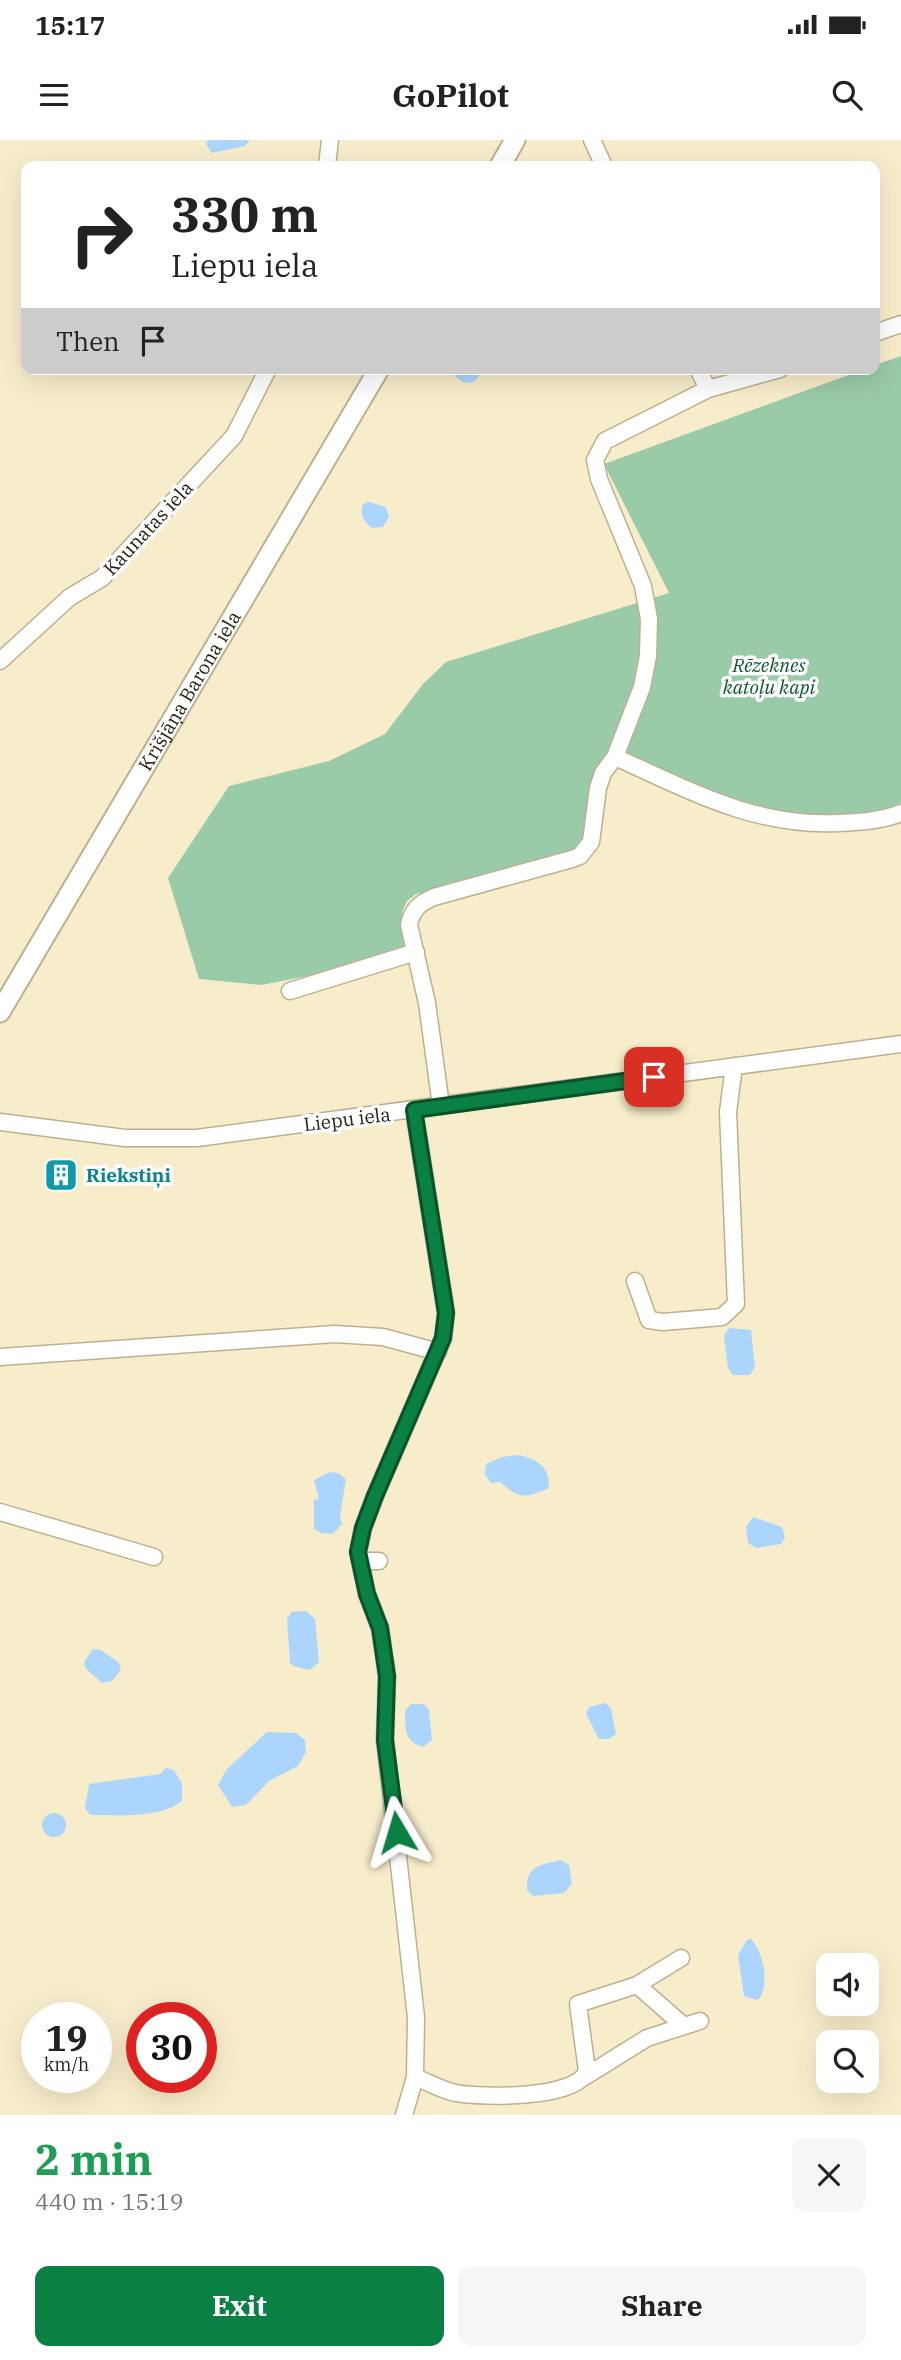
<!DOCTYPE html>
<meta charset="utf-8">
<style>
body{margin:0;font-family:"IBM Plex Serif",serif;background:#f6f6f6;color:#222;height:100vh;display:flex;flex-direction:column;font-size:26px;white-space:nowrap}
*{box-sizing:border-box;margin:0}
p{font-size:23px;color:#767676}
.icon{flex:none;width:38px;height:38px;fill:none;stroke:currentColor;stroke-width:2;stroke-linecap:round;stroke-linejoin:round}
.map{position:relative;height:1975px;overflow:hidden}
.side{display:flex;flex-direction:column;background:#fff;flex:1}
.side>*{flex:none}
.guide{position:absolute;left:21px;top:21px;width:859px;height:214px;border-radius:14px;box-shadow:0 7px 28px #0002;background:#fff;color:#222;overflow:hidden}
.buttons{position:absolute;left:816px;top:1813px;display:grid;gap:14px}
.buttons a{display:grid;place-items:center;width:63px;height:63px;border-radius:14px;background:#fff;box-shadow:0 7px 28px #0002;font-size:35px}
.speed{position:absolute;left:21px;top:1862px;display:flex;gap:14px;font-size:35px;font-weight:700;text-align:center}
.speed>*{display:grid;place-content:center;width:91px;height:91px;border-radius:50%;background:#fff;box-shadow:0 7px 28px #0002;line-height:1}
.speed small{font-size:18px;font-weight:400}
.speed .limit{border:10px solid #d22;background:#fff;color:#111}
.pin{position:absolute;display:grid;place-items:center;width:60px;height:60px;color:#fff;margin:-30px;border-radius:14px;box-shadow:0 4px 10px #0006}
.me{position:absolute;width:77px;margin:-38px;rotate:353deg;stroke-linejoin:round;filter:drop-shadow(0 0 5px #0008)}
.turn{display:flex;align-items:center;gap:24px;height:147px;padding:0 35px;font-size:32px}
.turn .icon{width:91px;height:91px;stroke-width:2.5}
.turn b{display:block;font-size:49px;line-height:60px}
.then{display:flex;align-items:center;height:66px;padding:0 35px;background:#0003;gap:14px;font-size:26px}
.round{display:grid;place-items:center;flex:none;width:74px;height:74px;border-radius:14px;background:#f6f6f6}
.headline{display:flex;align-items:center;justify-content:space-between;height:119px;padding:0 35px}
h1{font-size:42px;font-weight:700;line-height:52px;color:#1e9e55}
.action{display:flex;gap:14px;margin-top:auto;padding:14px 35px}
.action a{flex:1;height:80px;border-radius:14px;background:#0b8043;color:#fff;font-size:28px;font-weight:700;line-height:80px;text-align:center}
.action a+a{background:#f6f6f6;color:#222}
.status{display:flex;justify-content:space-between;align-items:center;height:49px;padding:0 35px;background:#fff;direction:ltr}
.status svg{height:19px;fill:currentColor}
header{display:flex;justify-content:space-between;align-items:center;height:91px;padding:0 35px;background:#fff;font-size:32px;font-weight:700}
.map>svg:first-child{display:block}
.green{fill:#9acba8}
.water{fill:#acd5fe}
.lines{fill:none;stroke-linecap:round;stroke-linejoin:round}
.minor-casing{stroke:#bbb190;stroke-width:19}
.major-casing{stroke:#bbb190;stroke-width:23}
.minor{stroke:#fff;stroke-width:16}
.major{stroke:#fff;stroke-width:19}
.route-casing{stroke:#07532c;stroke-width:18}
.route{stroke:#0b8043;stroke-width:12}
.labels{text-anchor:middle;stroke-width:7;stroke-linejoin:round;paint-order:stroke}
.street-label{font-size:19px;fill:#262215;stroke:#fff}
.park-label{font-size:19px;font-style:italic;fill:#0e562e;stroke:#fff}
.culture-label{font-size:19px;font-weight:bold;fill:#0d838f;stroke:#fff;text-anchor:start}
</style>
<div class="status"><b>15:17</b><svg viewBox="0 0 49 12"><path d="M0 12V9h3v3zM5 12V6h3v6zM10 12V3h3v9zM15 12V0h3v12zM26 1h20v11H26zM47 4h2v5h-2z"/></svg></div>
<header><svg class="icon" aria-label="menu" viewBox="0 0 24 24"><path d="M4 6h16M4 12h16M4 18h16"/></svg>GoPilot<svg class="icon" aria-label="search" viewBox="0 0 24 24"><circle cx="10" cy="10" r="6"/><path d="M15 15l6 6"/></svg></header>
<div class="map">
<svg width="901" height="1975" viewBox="0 0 901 1975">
<rect width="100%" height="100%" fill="#f8edcb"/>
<path class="green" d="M901 216V663L873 674 799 676 754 672 641 625 601 624 580 707 468 742 416 754 407 761 402 772 407 805 312 835 262 845 199 839 168 738 229 646 329 621 385 594 423 544 446 522 669 453 604 324 865 229H875V225Z"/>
<path class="water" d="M208 0H249V1L245 6 212 13 206 4Z
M446 229H482L483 230 474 242 464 243Z
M369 362 386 367 389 377 383 387 372 388C364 382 359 374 363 364Z
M729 1188 751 1190 755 1227 750 1235H733L728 1228 724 1195Z
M520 1315C540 1321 549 1327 549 1348 524 1358 521 1360 500 1342L491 1343 485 1335 486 1324 502 1317Z
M330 1332 338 1333 346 1339 340 1375 342 1384 333 1394 321 1393 314 1389V1360L319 1359 314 1340Z
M753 1377 782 1387 785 1397 781 1404 756 1408 748 1403 746 1387Z
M306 1471 315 1479 319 1522 310 1530 296 1527 290 1523 287 1479 292 1472Z
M93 1509 101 1510 119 1523 121 1530 112 1541 102 1543 86 1529 84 1522Z
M605 1563 611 1568 616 1594 608 1599H599L586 1574 589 1567Z
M411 1564H424L429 1570 432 1600 423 1607C403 1601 406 1588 405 1571Z
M267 1592 296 1593 305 1600 306 1612 298 1626 269 1641 246 1665 232 1667 218 1645 226 1630Z
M166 1628 174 1630 182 1644V1661C159 1679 118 1675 90 1675L85 1668 89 1644 160 1634Z
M42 1685a12 12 0 1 1 24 0a12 12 0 1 1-24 0Z
M561 1720 569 1725 572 1744 564 1753 533 1756 527 1750C526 1725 540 1725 561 1720Z
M751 1799C764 1814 769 1840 760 1858L756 1860 744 1856 738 1815 747 1800Z"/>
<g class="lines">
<defs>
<path id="minor" d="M592 0 604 26
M327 26 330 0
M875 193 901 184
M698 229 708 249 780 229
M0 521 70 457 102 438 234 296 268 229
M615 617C689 650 754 687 838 683 859 682 881 681 901 673
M290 851 416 812
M441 966 427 863 409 785C412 769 420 763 434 757L572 719 580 716 591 702 598 648 603 633 615 617 642 547 648 516 649 479 643 446 599 339 595 320 605 301 708 249
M0 982 125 998H197L901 904
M635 1141 649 1180 663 1182 722 1177 736 1164 728 972 734 926
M0 1217 335 1194 383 1197 438 1212
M0 1372 154 1417
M360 1421H379
M637 1845 684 1886
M586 1936 647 1898 700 1881
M415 1937C428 1942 443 1951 456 1953 482 1958 577 1959 587 1931L578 1864 637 1845 681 1818
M404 1975 415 1937 416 1877 385 1600 387 1536 380 1488 367 1454 358 1412 363 1388 375 1356 443 1198 446 1173 414 970"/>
<g id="major">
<path d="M500 26 515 0"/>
<path id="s1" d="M0 872 379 229"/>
</g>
</defs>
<use href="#minor" class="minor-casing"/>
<use href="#major" class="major-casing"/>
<use href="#minor" class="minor"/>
<use href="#major" class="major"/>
</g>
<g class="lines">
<defs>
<path id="route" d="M397 1692 385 1600 387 1536 380 1488 367 1454 358 1412 363 1388 375 1356 443 1198 446 1173 414 970 654 937"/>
</defs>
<use href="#route" class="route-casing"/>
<use href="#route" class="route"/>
</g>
<defs>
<symbol id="building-square" viewBox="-11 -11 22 22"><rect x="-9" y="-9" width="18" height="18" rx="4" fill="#0f9aa8" stroke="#fff"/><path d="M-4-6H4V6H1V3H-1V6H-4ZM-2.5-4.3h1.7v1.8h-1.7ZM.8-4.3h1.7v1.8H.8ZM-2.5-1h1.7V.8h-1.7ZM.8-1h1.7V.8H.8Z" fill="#fff"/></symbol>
</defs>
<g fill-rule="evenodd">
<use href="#building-square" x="42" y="1016" width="38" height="38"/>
</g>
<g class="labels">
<g class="street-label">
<text transform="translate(148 388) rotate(-47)" y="7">Kaunatas iela</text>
<text dy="7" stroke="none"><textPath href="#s1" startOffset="373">Krišjāņa Barona iela</textPath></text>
<text transform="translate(347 979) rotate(-7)" y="7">Liepu iela</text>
</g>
<g class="park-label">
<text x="769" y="532">Rēzeknes<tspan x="769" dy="22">katoļu kapi</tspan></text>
</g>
<g class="culture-label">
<text x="86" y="1042">Riekstiņi</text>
</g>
</g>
</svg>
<div class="buttons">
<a><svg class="icon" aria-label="sound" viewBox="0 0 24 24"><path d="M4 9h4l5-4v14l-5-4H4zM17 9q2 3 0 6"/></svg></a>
<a><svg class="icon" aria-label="search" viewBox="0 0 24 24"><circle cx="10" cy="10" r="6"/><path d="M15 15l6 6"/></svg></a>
</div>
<div class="speed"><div>19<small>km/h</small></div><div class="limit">30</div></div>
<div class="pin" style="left:654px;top:937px;background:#d93025"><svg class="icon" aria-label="arrive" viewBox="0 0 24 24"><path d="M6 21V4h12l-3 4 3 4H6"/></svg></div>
<svg class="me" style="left:397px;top:1692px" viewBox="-20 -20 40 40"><path d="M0-17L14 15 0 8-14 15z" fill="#0b8043" stroke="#fff" stroke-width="4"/></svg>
<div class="guide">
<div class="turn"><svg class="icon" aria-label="right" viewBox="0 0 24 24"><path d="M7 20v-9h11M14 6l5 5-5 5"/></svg><div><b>330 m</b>Liepu iela</div></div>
<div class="then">Then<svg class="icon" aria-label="arrive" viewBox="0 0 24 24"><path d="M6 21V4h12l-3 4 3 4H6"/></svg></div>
</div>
</div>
<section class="side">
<div class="headline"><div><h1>2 min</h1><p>440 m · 15:19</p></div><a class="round"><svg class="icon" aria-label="close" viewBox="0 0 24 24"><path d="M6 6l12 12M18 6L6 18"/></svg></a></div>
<div class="action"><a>Exit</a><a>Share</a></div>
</section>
